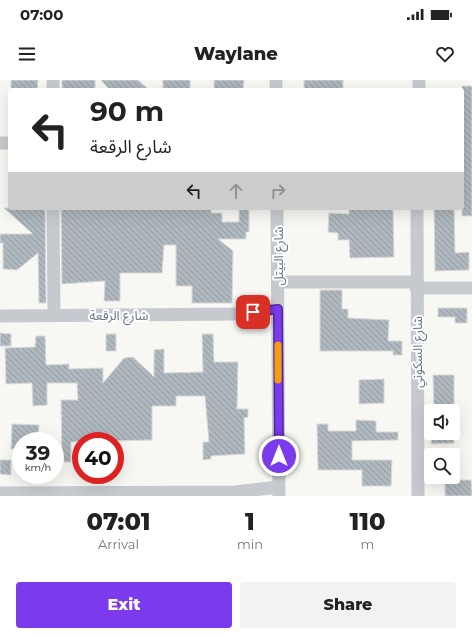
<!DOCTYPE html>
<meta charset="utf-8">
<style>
body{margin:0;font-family:Montserrat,"Noto Sans Arabic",sans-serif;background:#f2f2f2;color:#222;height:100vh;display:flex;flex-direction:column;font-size:15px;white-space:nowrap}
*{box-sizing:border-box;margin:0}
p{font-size:13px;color:#767676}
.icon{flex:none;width:22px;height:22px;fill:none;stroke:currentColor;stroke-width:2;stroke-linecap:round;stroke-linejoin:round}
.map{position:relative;height:416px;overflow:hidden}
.details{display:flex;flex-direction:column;background:#fff;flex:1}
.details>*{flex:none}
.guide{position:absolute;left:8px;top:8px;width:456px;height:122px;border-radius:4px;box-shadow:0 4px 16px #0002;background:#fff;color:#222;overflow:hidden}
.tools{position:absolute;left:424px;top:324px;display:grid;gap:8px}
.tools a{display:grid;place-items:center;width:36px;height:36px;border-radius:4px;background:#fff;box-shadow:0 4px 16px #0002;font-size:20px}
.speed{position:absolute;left:12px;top:352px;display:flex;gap:8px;font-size:20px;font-weight:700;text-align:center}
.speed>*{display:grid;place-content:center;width:52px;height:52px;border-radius:50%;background:#fff;box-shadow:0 4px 16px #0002;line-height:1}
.speed small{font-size:10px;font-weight:400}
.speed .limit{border:6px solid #d22;background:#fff;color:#111}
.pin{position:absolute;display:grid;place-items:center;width:34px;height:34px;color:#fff;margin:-17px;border-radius:8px;box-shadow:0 2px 6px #0006}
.me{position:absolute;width:44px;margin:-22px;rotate:0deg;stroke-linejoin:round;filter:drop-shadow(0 0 3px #0008)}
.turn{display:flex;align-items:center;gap:14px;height:84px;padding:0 16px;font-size:18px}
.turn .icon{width:52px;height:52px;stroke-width:2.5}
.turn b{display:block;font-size:28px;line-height:34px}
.lanes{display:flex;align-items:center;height:38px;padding:0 16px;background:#0003;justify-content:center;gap:20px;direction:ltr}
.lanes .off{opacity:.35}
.eta{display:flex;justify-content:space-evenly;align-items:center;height:68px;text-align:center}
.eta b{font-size:24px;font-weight:800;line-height:28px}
.cta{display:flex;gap:8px;margin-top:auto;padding:8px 16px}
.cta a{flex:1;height:46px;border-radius:4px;background:#7c3aed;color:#fff;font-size:16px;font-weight:800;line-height:46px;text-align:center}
.cta a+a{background:#f2f2f2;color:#222}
.status{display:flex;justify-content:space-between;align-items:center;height:28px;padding:0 20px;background:#fff;direction:ltr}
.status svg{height:11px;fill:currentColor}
header{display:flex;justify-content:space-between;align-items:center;height:52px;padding:0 16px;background:#fff;font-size:18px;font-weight:800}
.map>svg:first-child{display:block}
.building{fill:url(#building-back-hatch);stroke:#d9d9d6}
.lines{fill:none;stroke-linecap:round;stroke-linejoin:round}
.minor{stroke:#c6cace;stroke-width:13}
.route-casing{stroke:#51269a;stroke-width:10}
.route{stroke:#7c3aed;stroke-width:7}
.slow{stroke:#f59e0b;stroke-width:7}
.labels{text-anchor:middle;stroke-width:4;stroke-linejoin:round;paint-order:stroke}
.street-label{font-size:13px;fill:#637788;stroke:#fff}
</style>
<div class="status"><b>07:00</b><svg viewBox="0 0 49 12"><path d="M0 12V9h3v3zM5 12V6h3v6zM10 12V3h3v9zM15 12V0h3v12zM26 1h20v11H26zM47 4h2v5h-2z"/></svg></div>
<header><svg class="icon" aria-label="menu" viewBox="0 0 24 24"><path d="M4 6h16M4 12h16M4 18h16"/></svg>Waylane<svg class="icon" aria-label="heart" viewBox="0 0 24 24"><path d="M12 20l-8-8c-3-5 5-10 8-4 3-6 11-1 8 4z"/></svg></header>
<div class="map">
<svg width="472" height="416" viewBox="0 0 472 416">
<defs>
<pattern id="building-back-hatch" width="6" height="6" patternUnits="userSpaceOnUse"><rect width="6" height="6" fill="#afb8be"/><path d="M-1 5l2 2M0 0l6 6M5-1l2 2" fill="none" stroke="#929aa0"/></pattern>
</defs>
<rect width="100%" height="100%" fill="#f7f7f4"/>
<path class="building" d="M11 0H38L37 10H11Z
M62 0H95V10H62Z
M101 0H138L149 10H110Z
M163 0H190V10H163Z
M214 0H244L243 10H214Z
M304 0H343V10H304Z
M462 6H472V136H462Z
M4 128H45L46 223H39L38 173 17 190 3 189V163H0V154H33Z
M61 128H211V133H222V142H239V128H249V152H246V159H218L233 171 232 223H192V206H176V165H164L162 193H120V221H104L105 201 62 204Z
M393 128 394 177 350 178 349 160H338V153L328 152 329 133 349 134V129Z
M434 128H454L455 173 469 172V190L435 191Z
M320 210H342V229H348V238L389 240 388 261H402V275H393V271H320Z
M438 228H467V243H455V237H438Z
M0 253 11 254V266H0Z
M106 254H116V271H106Z
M202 254H213L214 282H238L237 329H248V337L244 338 245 374 211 376V379L203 380V362H209L205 316H176V326H152V360L71 362V382H62L61 320H78L77 303H47V325L33 326 32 303 6 304 5 268 35 267 36 256H45L46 285 69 284V289L103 288V303L124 278 133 277 154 297V270L164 269V293L203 292Z
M433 295H454V331H434Z
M384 299V323L359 324V300Z
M356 340 376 341V352H398V360L352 361V380H392L391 406H362V390H318L317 344H328V351H356Z
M12 344 39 345 38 361H21V369H11Z
M432 353H454V363L431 364Z
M0 380H11V395L0 394Z
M445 400H471L472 416H445Z"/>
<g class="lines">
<path class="minor" d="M53 0V10
M276 0V10
M419 10V0
M0 63H10
M53 128 54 236
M277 128 279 416
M417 128 418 416
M278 202H416
M416 208H472
M0 236 238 234 278 229
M0 413 235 412 279 407"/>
</g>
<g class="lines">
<defs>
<path id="route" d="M253 232 278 229 279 376"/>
</defs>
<use href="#route" class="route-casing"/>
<use href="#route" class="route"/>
<path class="slow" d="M278 265V300"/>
</g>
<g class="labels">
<g class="street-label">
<text transform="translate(278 176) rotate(-90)" y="5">شارع البيتل</text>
<text x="119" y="240">شارع الرقعة</text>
<text transform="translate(417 272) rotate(-90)" y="5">شارع السكوني</text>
</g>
</g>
</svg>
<div class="tools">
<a><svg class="icon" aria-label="sound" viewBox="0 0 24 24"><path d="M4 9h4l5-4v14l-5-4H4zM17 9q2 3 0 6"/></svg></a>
<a><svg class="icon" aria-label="search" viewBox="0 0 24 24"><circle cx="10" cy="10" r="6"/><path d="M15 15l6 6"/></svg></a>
</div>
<div class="speed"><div>39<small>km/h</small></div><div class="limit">40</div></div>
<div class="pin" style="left:253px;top:232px;background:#d93025"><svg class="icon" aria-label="arrive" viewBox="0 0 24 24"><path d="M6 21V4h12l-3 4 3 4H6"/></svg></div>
<svg class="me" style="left:279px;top:376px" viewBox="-20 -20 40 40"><circle r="17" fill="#7c3aed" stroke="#fff" stroke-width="3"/><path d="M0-11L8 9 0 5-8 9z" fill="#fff"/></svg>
<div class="guide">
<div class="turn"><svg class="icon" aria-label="left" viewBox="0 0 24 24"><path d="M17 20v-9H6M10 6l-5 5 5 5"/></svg><div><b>90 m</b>شارع الرقعة</div></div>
<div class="lanes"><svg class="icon" aria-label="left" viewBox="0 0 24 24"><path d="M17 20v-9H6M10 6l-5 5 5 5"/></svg><svg class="icon off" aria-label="ahead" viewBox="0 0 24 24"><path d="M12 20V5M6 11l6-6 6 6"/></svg><svg class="icon off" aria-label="right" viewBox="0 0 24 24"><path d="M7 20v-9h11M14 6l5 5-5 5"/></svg></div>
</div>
</div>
<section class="details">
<div class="eta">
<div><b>07:01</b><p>Arrival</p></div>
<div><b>1</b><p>min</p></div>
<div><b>110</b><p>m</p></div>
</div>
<div class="cta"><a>Exit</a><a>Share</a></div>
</section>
